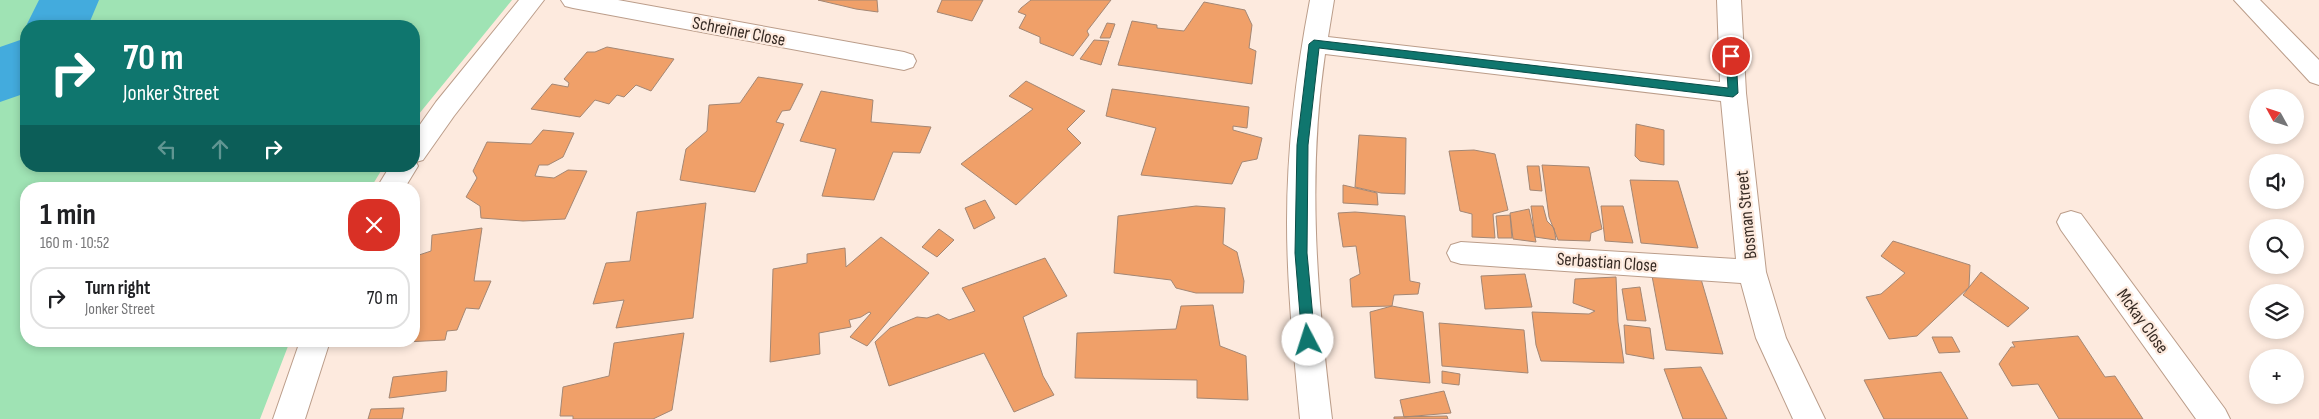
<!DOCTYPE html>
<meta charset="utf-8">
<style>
body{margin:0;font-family:"Sofia Sans Condensed",sans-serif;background:#f2f2f2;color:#202124;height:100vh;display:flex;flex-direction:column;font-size:19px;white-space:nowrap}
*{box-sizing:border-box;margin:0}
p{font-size:16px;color:#757577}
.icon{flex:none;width:28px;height:28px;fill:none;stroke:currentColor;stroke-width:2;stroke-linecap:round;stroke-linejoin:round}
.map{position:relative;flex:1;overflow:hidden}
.drawer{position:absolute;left:20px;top:182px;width:400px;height:165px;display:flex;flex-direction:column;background:#fff;border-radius:20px;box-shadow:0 2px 8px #0003}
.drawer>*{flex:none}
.banner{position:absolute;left:20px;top:20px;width:400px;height:152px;border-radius:20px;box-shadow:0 2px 8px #0003;background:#0f766e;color:#fff;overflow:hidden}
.needle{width:32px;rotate:310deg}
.buttons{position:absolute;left:2249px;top:89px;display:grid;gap:10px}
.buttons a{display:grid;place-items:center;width:55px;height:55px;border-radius:50%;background:#fff;box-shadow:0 2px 8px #0003;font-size:25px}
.pin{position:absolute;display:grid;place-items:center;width:42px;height:42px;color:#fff;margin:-21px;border:2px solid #fff;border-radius:50%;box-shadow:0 1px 5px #0007}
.me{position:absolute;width:55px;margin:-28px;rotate:355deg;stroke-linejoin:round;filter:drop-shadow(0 0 4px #0008)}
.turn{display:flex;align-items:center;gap:18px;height:105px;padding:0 20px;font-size:22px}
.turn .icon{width:65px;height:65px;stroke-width:2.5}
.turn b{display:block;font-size:35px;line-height:42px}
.lanes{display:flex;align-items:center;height:48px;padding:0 20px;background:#0003;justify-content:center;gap:25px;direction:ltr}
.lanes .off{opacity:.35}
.round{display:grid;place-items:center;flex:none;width:52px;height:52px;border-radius:20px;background:#f2f2f2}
.headline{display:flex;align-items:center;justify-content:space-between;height:85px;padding:0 20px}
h1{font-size:30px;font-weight:700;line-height:38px}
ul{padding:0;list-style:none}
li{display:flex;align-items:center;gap:15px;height:62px;margin:0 10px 8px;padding:0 10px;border:2px solid #e0e0e0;border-radius:20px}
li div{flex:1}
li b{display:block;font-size:19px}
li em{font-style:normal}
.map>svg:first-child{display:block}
.green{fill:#9fe3b4}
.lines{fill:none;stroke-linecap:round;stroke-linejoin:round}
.river{fill:#43abdd;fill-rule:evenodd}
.building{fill:#f0a069;stroke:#a48774}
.minor-casing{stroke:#bb9d8a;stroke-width:2}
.minor{fill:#fff;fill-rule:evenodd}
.route{fill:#0f766e;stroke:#0a4d48}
.labels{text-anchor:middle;stroke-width:4.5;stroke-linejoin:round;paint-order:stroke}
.street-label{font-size:18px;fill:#372b24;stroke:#fdeade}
</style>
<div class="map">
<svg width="2319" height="419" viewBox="0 0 2319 419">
<rect width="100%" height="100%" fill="#fdeade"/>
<path class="green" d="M0 0H512L414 120V26H26V166H384L370 189H26V341H290L260 419H0Z"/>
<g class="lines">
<path class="river" d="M39 0H99L88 26H26Z
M26 38V93L0 102V47Z"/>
</g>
<path class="building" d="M818 0H877L878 12 856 9Z
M942 0H983L972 21 937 12Z
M1031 0H1111L1087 31 1089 35 1073 56 1040 43V37L1019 28 1026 15 1018 12 1021 8Z
M1204 2 1245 10 1252 25 1249 48 1256 51 1252 84 1118 65 1132 21 1157 25V28L1184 31Z
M1107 23 1115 24 1110 38H1100Z
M1094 40 1109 41 1101 65 1080 59Z
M607 47 674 59 651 91 636 85 624 97 617 95 609 104 595 100 580 117 531 109 552 84 568 87 569 83 564 79 587 52H595Z
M758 77 803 84 790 110 782 111 776 122 784 124 755 192 680 180 686 149 707 131 709 105 740 103Z
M1026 81 1085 111 1067 129 1081 143 1016 205 961 164 1033 109 1009 96Z
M1112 89 1249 107 1247 128 1233 126V130L1262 138 1257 159 1242 162 1232 184 1141 175 1156 128 1106 116Z
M821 91 873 100 871 122 931 127 920 153 893 152 874 200 822 196 836 149 800 141Z
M1636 124 1664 130V165L1640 161 1635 156Z
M543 130 574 133 563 157 548 165H539L535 176 554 178 568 170 587 171 565 219 523 221 481 218 480 206 466 197 477 178 473 171 487 142 531 144Z
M1359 135 1406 138 1405 194 1381 193 1355 187Z
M1474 150 1495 154 1508 210 1493 214 1495 238 1472 237V214L1460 211 1449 151Z
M1542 165 1589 167 1602 229 1591 233 1590 241 1558 240 1549 217Z
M1527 166H1539L1542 191 1530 190Z
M1630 180 1678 181 1698 248 1641 243Z
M1343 185 1377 193 1378 205 1343 203Z
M985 200 995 218 974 229 965 208Z
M706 203 693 318 616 328 624 300 593 304 606 263 630 261 637 212Z
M1196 206 1225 208 1223 244 1237 252 1244 281 1243 293H1196L1176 288 1171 280 1114 273 1118 216Z
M1531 206H1543L1547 221 1554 228 1556 240 1535 237Z
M1601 206H1623L1633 243 1605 241Z
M1529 209 1535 237 1536 242 1513 239 1510 213Z
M1355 212 1405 216 1410 281 1420 283 1418 294 1394 295 1392 306 1352 307 1350 279 1360 274 1356 246 1343 247 1338 213Z
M1510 215 1512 238H1498L1496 216Z
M482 228 474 281H491L479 309 466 308 457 330 447 331 445 340 405 342 414 341V265L416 256 431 251 432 235Z
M939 229 954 240 937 257 922 247Z
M881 237 929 273 867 346 850 337 871 313 869 312 861 317 849 320 851 327 819 333 820 354 770 362 773 269 807 263V254L845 248 846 267Z
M1893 241 1970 265 1969 287 1917 336 1889 339 1866 297 1881 294 1905 273 1881 256Z
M1045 258 1067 296 1023 317 1043 376 1054 395 1014 412 984 353 889 386 875 342 890 328 917 317 927 318 938 314 949 320 975 311 962 288Z
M1981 272 2029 308 2008 327 1963 295Z
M1525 274 1532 307 1485 309 1481 276Z
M1652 276 1701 279 1723 354 1666 350Z
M1616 277 1618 322 1624 363 1541 361 1536 345 1532 312 1589 314 1595 311 1573 303 1575 279Z
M1640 287 1646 321 1627 320 1622 289Z
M1213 305 1220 346 1246 356 1248 400 1197 398V380L1075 378 1077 333 1176 329 1181 306Z
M1392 306 1423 312 1430 383 1375 378 1370 312Z
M1439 323 1524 330 1528 373 1442 366Z
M1624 325 1650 328 1654 359 1626 354Z
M684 333 672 410 653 419H573V416H560L563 387 609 376 614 343Z
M2078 336 2105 377 2115 376 2143 419H2059L2038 384 2012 386 1999 364 2011 347H2015L2012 342Z
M1932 337H1952L1960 352 1939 353Z
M1701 367 1727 419H1683L1664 369Z
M447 371 446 391 389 398 393 377Z
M1442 371 1460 374 1459 385 1442 383Z
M1941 372 1968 419H1884L1864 380Z
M1444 391 1451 413 1404 417 1400 400Z
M404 408 402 419H368L371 409Z
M1447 416 1448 419H1394V417Z"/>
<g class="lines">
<defs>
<path id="minor" d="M519 0H544L454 116 423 160 416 162 418 166 404 189H376L390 166H414V133L436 102Z
M561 0H618L904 52 913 55 916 61 913 67 904 70 573 8 565 6Z
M1310 0H1334L1328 37 1720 82 1717 0H1741L1746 93 1766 272 1786 338 1825 419H1793L1756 338 1741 283 1461 264 1451 261 1447 253 1451 245 1461 242 1736 259 1721 101 1325 54C1307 178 1317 295 1332 419H1300C1294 354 1287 288 1287 222 1287 147 1296 73 1310 0Z
M2234 0H2260L2319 60V85L2310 82Z
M2071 211 2081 214 2225 409 2230 419H2196L2061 230 2057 222 2061 214Z
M300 341H330L305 419H273Z"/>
</defs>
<use href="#minor" class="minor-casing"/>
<use href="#minor" class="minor"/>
</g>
<path class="route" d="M1314 40 1728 88 1726 56 1731 52 1736 56 1738 93 1733 97 1319 48 1308 145 1307 253 1315 340 1313 344H1304L1302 340 1295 253 1297 145 1309 44Z"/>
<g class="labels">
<g class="street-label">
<text transform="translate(739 31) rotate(11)" y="6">Schreiner Close</text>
<text transform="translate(1746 215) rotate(-96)" y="6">Bosman Street</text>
<text transform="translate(1607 262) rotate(4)" y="6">Serbastian Close</text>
<text transform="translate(2143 321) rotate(54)" y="6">Mckay Close</text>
</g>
</g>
</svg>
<div class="buttons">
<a><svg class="needle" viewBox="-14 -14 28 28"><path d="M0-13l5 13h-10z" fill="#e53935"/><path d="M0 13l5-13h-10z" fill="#757577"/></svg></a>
<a><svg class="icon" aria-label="sound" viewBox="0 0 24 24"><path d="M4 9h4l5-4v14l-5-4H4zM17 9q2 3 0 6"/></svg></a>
<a><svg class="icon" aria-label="search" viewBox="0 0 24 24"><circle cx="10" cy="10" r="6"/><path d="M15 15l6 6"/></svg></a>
<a><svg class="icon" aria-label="layers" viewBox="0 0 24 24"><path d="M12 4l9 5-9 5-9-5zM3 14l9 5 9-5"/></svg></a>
<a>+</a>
</div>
<div class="pin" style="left:1731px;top:56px;background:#d93025"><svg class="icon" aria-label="arrive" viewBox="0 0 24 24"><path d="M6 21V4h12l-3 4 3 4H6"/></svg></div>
<svg class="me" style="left:1308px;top:340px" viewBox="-20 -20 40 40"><circle r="19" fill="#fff"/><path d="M0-13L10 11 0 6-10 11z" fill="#0f766e"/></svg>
<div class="banner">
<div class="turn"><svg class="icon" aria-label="right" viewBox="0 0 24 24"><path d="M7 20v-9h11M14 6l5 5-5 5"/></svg><div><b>70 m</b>Jonker Street</div></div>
<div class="lanes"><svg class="icon off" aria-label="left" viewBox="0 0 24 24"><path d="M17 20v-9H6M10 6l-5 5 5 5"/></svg><svg class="icon off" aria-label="ahead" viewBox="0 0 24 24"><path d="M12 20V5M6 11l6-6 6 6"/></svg><svg class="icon" aria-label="right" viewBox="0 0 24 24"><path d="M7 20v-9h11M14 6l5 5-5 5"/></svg></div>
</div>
<section class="drawer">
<div class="headline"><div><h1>1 min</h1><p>160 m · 10:52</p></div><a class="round" style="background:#d93025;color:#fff"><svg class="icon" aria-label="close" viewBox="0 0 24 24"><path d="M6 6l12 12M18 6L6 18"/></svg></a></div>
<ul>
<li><svg class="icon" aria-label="right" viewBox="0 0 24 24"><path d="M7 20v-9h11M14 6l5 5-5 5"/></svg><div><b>Turn right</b><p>Jonker Street</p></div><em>70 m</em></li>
</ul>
</section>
</div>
